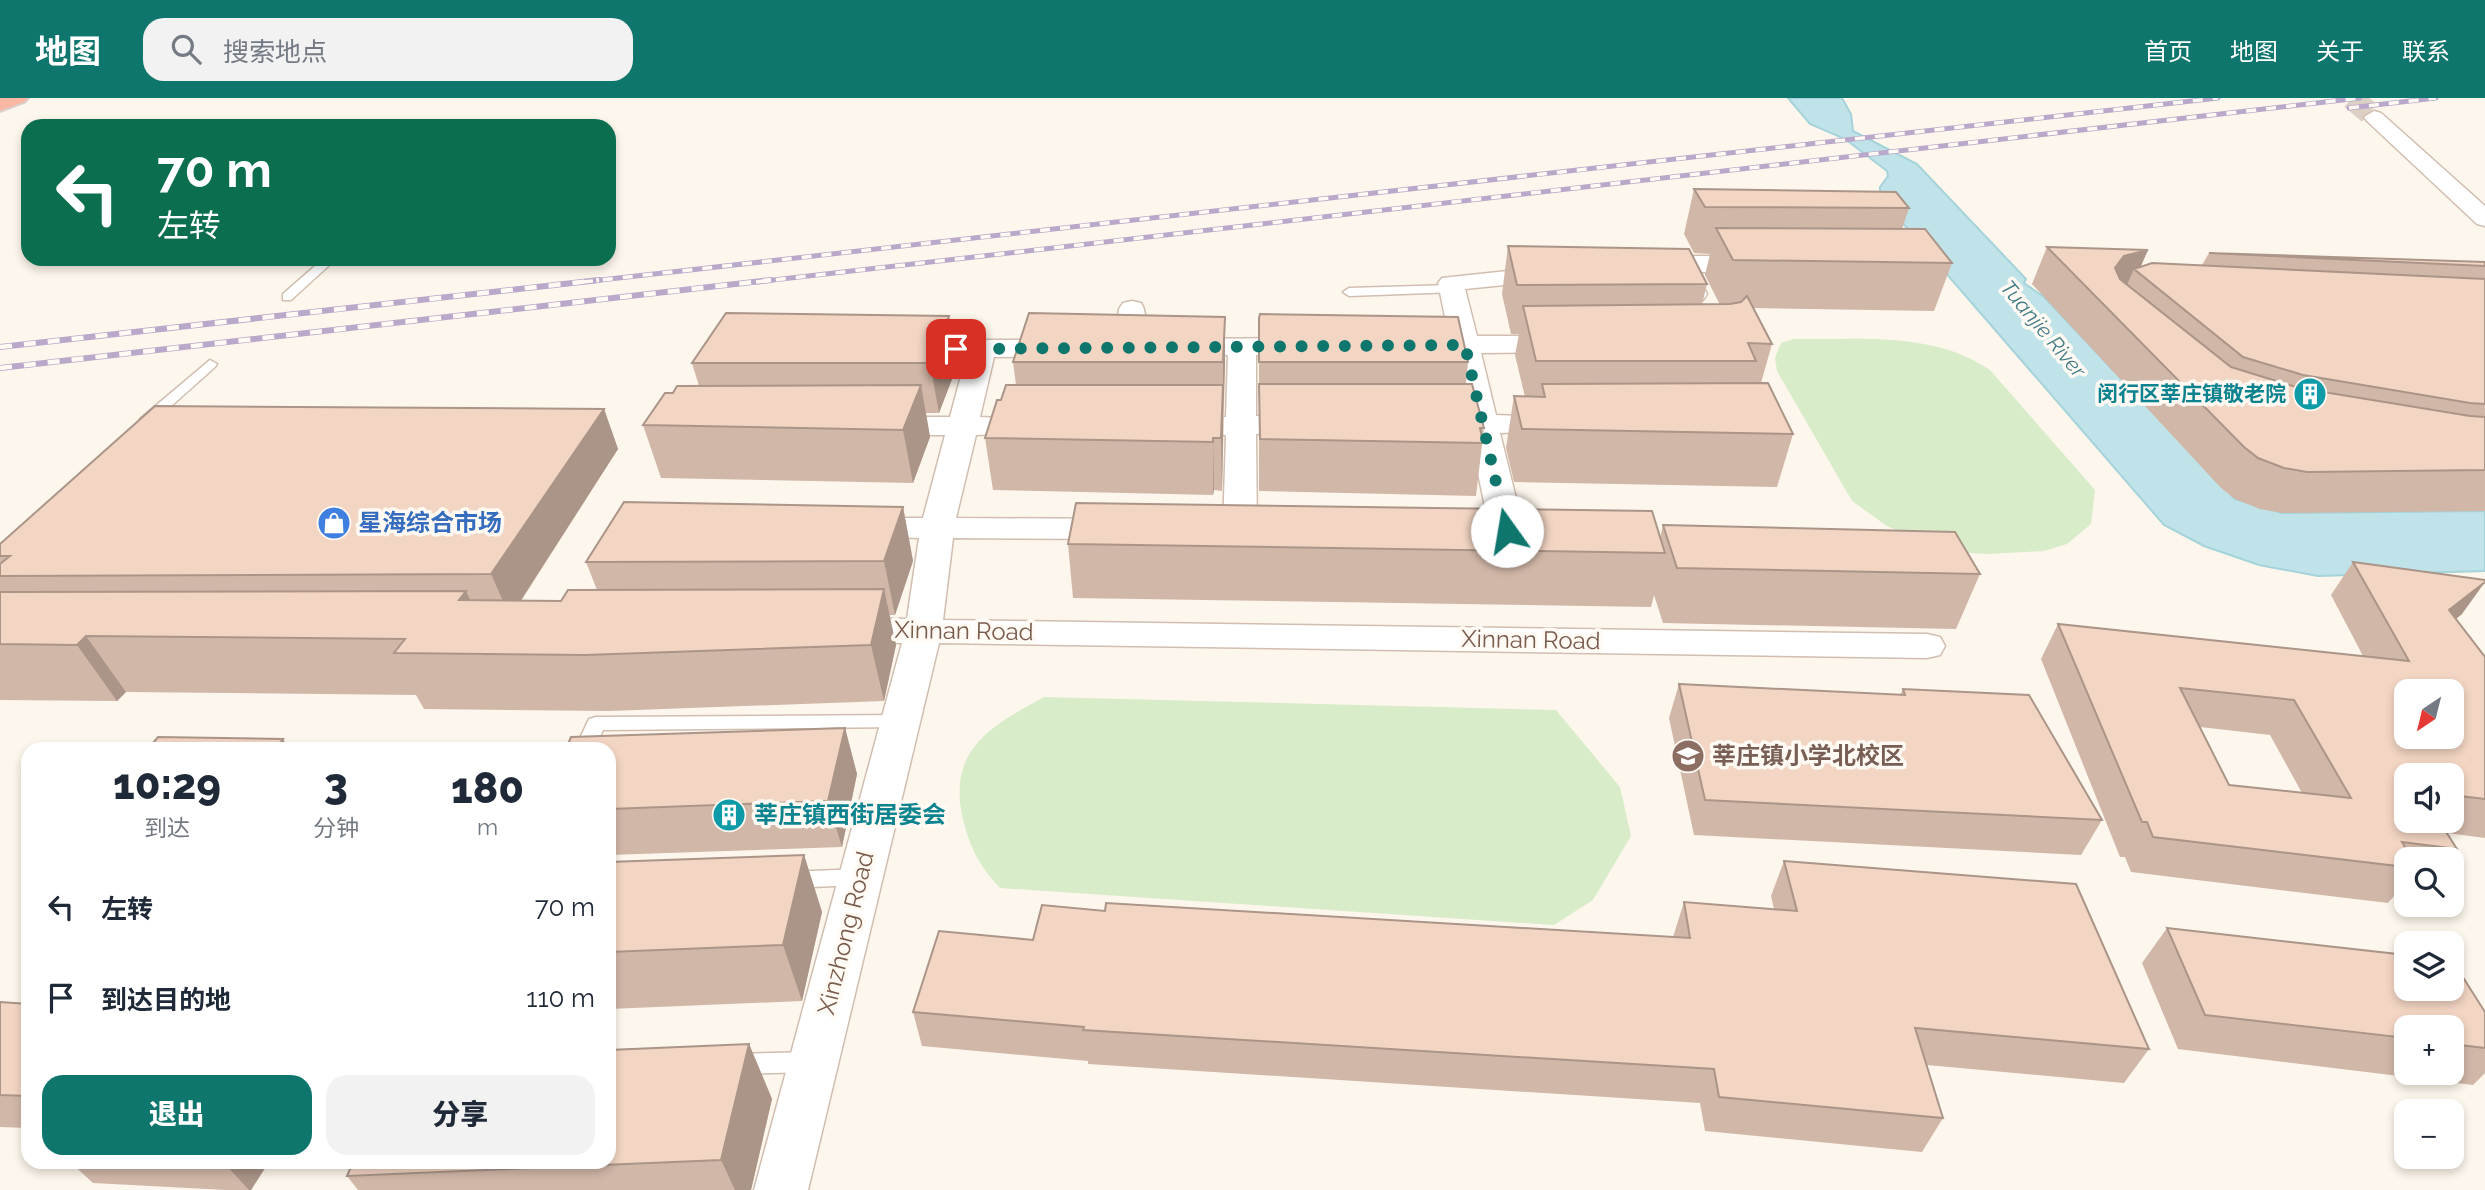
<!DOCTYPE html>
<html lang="zh">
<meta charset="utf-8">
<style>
body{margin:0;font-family:Raleway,"Noto Sans SC",sans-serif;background:#f2f2f3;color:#1f2937;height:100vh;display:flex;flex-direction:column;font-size:26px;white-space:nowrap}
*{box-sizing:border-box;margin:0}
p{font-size:23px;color:#747a83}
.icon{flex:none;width:38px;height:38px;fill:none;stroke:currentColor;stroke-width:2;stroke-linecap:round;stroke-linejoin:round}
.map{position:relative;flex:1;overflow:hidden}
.details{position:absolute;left:21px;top:644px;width:595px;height:427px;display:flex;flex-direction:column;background:#fff;border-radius:21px;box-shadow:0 4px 10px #0003}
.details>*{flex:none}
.hud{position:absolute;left:21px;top:21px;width:595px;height:147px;border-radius:21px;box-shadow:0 4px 10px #0003;background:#0b6e4f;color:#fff;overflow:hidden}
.needle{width:46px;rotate:215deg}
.fabs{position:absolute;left:2394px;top:581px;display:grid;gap:14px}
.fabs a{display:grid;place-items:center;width:70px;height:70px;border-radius:14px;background:#fff;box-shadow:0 4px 10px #0003;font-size:35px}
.pin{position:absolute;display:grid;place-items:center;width:60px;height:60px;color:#fff;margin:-30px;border-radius:14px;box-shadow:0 4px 10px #0006}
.me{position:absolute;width:77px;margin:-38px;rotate:347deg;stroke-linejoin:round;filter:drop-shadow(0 0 5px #0008)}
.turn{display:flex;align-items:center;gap:24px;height:147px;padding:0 21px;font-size:32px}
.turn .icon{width:91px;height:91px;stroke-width:2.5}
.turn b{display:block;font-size:49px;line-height:60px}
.eta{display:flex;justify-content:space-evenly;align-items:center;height:119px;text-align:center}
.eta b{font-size:42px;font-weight:800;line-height:49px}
.action{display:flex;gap:14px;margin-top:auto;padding:14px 21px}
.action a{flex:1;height:80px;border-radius:21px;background:#0f766e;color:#fff;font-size:28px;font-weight:800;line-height:80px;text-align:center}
.action a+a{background:#f2f2f3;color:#1f2937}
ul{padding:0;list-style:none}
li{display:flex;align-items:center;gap:21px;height:91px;padding:0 21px}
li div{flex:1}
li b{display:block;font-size:26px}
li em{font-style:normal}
header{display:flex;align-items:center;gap:42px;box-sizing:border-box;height:98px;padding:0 35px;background:#0f766e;color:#fff}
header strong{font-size:33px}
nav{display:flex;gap:38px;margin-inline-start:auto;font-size:24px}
.search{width:490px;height:63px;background:#f2f2f3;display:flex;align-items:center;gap:18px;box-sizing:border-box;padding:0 24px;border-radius:21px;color:#747a83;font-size:26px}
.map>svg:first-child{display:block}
.green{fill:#d8ecc9}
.water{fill:#bfe3e8;stroke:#a5d3da;stroke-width:2}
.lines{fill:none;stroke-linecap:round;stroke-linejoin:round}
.street-tunnel{stroke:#dcd0c4;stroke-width:23;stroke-dasharray:23 11;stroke-linecap:butt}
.lane-casing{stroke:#d1beb0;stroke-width:3}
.street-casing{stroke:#d1beb0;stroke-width:3}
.highway-casing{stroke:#dad1cd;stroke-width:4}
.lane{fill:#fff;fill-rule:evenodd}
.street{fill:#fff;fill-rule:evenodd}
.highway{fill:#f7b7a3;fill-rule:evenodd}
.rail-far1-casing{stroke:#b9a8c9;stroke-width:5}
.rail-casing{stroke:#b9a8c9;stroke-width:6}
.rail-far1{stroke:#fffaf3;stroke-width:3.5;stroke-dasharray:10;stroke-linecap:butt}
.rail{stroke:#fffaf3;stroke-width:4.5;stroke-dasharray:12;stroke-linecap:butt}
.wall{fill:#d1b7a8;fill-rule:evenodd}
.shaded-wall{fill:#aa9588}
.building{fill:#f3d5c3;stroke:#aa9588;stroke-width:2;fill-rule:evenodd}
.route{stroke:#0f766e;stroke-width:12;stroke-dasharray:0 21.6}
.labels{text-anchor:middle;stroke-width:7;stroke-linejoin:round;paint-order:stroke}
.far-water-label{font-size:21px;font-style:italic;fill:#437c86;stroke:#fffaf3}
.far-culture-label{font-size:21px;font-weight:bold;fill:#0d838f;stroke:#fffaf3;text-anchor:end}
.shop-label{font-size:24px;font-weight:bold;fill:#366cbe;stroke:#fffaf3;text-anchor:start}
.street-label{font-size:24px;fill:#7a5c4d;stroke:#fffaf3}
.education-label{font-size:24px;font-weight:bold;fill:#785e54;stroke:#fffaf3;text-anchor:start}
.culture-label{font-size:24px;font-weight:bold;fill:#0d838f;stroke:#fffaf3;text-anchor:start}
</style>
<header>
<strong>地图</strong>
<div class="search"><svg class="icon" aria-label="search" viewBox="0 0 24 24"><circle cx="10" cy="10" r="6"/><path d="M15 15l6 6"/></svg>搜索地点</div>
<nav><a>首页</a><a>地图</a><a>关于</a><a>联系</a></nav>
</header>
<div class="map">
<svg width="2485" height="1092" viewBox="0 0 2485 1092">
<rect width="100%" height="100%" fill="#fdf6ec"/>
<path class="green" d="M1794 241C1860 242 1933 233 1990 272L2095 392 2091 426 2067 446 2044 453 1990 456 1949 454 1887 428 1852 403 1777 273 1775 260 1781 245Z
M1044 599 1556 612 1620 689 1631 738 1593 802 1554 827 1000 790C981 770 971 752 964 725 945 654 989 629 1044 599Z"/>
<path class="water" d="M1788 0H1842L1851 16 1853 33 1917 66 2026 181 2024 185 2044 199 2235 401 2282 415 2485 413V473L2318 478 2259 467 2204 448 2164 427 1880 99V89L1888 78 1887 73 1845 41 1810 26Z"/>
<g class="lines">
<path class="street-tunnel" d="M2352 0 2374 19"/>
<defs>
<path id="lane" d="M323 161H336L291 202H283V196Z
M1452 187 1458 191 1456 194 1349 198 1343 194 1349 190Z
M210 262 217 266 215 269 150 327H140V321Z
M901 617 908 618 910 623 908 628 901 629 603 632 595 651H575L589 621 596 619Z
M860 771 867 773 870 779 867 785 860 787 787 790 780 788 777 782 780 776 787 774Z
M812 954 820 957 824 964 820 971 812 974 735 976 727 973 723 966 727 959 735 956Z"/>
<path id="street" d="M2374 13 2381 15 2485 108V128L2477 126 2367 23 2364 19Z
M1679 158H1756L1765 161 1769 166 1765 171 1756 174H1695L1707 196 1703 202H1685L1666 166 1670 161Z
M1553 168 1562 171 1566 176 1562 181 1465 191 1477 238H1565L1575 240 1579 246 1575 252 1565 254 1481 255 1496 317 1570 320 1574 326 1570 332 1500 335 1524 433 1519 440 1507 443 1495 440 1490 433 1470 336 1424 333 1420 327 1424 321 1466 318 1453 255 1407 253 1403 247 1407 241 1449 238 1438 185 1442 180Z
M1132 203 1141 205C1149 216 1145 245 1138 255H1118L1114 249 1119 211 1123 205Z
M1309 240 1319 242 1323 248 1319 254 1256 257V318L1318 321 1322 327 1318 333 1256 336 1257 432 1252 439 1240 442 1228 439 1223 432 1226 337 1162 334 1158 328 1162 322 1226 319 1228 257 1165 255 1161 249 1165 243 1175 241Z
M982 242H1068L1078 244 1082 250 1078 256 1068 258 994 259 980 319 1048 322 1052 328 1048 334 976 337 956 420 1119 421 1131 424 1136 431 1131 438 1119 441 953 440 943 522 1927 536 1940 539 1945 548 1940 557 1927 560 939 545 808 1092H754L902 545 845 544 832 540 827 532 832 524 845 520 907 521 919 440 847 437 842 430 847 423 859 420H923L945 337H879L868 334 864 328 868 322 879 319H950L966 259 896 257 892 251 896 245Z"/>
<path id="highway" d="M0 0H28L24 4 0 13Z"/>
</defs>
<use href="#lane" class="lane-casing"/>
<use href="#street" class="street-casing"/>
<use href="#highway" class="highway-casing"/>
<use href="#lane" class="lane"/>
<use href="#street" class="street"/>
<use href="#highway" class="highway"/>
<defs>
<path id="rail-far1" d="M2349 10 2436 0
M583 184 2218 0
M756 184 2360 0"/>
<path id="rail" d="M0 249 599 182
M0 270 771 182"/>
</defs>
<use href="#rail-far1" class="rail-far1-casing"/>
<use href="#rail" class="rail-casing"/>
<use href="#rail-far1" class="rail-far1"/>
<use href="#rail" class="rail"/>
</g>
<path class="wall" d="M1694 91 1909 110 1902 131 1952 165 1934 213 1753 210 1772 246 1761 285 1793 336 1777 389 1514 384 1506 350 1514 298 1525 299 1515 257 1519 236H1511L1502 196 1508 148 1707 186 1702 207H1720L1705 177 1710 156 1694 155 1684 136Z
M2047 149 2141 169 2202 167 2209 155 2485 164V413L2282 415 2260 411 2235 401 2221 390 2032 186Z
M726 215 957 268 939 315H926L930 339 913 385 661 380 643 327 673 295 699 288 692 265Z
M1225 219V269L1222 393 1214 392 1213 397 993 392 985 340 1001 302 1016 287 1013 264Z
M1259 220 1468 264 1466 286 1484 330 1476 398 1259 393Z
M604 311 618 351 521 503H561L597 492 586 464 903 409 913 463 895 517H889L896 547 884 603 609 613 424 611 416 597 126 594 117 603 0 602V446Z
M1663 427 1980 476 1956 531 1663 525 1654 497 1651 509 1073 500 1068 446 1660 440Z
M2353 464 2462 516 2456 521 2485 559V740L2447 735 2457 751 2448 761H2406V784L2388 805 2131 774 2125 759H2120L2041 561 2058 526 2363 558 2331 497ZM2200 629 2270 637 2302 695 2229 687ZM2406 677H2452V723H2406Z
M1679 586 1900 597 1903 591 2102 722 2081 757 1694 737 1669 620Z
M845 630 857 676 842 749 609 757V651L568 646Z
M804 757 822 814 802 903 609 911V764Z
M1784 763 2149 951 2124 985 1927 967 1943 1020 1922 1054 1705 1033 1700 1005 1088 966V963L922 948 913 914 1033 842 1105 813 1673 839 1684 804 1774 811 1771 798Z
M2167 830 2485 914V975L2473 987 2178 951 2142 865ZM2406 929H2452V975H2406Z
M0 904 28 906V1030L0 1029Z
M749 946 772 1001 751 1092H358L347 1078Z
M70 1064H269L251 1092H226L93 1085Z"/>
<path class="shaded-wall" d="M2148 152 2138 175 2134 171 2125 191 2115 170 2124 158Z
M949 218 957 268 939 315 930 265Z
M1225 219V269L1223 314V264Z
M921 287 930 339 913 385 903 332Z
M1223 287V339L1222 393 1221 340Z
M604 311 618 351 510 519 491 476Z
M1213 340 1214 392 1213 397Z
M903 409 913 463 895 517 884 463Z
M2485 484 2462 516 2424 546 2449 512Z
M884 491 896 547 884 603 871 547Z
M466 493 492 548 486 558 459 502Z
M86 538 126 594 117 603 77 547Z
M845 630 857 676 842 749 828 703Z
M283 641 289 651H275Z
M804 757 822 814 802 903 783 847Z
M749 946 772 1001 751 1092H735L721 1062Z
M223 1064H269L251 1092H249Z"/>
<path class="building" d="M1694 91 1896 94 1909 110 1705 109Z
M1716 130 1925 131 1952 165 1733 162Z
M1508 148 1689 151 1707 186 1517 187Z
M2047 149 2148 152 2124 158 2115 170 2120 181 2231 269 2299 290 2470 318 2485 319V372L2307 374 2284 370 2258 360 2244 349Z
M2209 155 2485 164V168Z
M2152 165 2485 181V306L2470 305 2303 277 2243 259 2134 171Z
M1747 198 1772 246 1748 245 1756 263H1536L1523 208 1730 206 1741 204Z
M726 215 949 218 930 265H692Z
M1029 215 1225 219 1223 264H1013Z
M1260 216 1458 219 1468 264H1259V220Z
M1768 285 1793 336 1522 331 1514 298 1545 299 1542 286Z
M1259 286H1472L1484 330H1480L1483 345 1260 341Z
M921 287 903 332 643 327 665 295H673L677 288Z
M1006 287H1223L1221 340H1213V344L985 340 997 302H1001Z
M155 308 604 311 491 476 0 478V466L10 458H0V446Z
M624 404 903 409 884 463 586 464Z
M1076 405 1652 413 1665 455 1068 446Z
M1663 427 1955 434 1980 476 1677 470Z
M2353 464 2485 482V484L2449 512 2485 559V701L2452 697V677H2406V723H2439L2457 751 2402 744 2412 761H2406V769L2153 739 2147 724H2142L2058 526 2409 563ZM2180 590 2294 602 2351 700 2229 687ZM2406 593H2452V639H2406Z
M884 491 871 547 586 557 394 555 405 541 86 538 77 547 0 546V494L466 493 459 502 561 503 568 492Z
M1679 586 1905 597 1903 591 2029 597 2102 722 1705 702Z
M845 630 828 703 609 711V651H307L568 646 571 639Z
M158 639 283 641 275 651H148Z
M804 757 783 847 609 854V764Z
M1784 763 2076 786 2149 951 1915 930 1943 1020 1719 999 1714 971 1083 932 1084 929 913 914 939 833 1033 842 1042 807 1105 813 1106 805 1690 840 1684 804 1797 813Z
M2167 830 2406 857V891H2452V862L2485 914V950L2452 946V929H2406V940L2205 917Z
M0 904 28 906V998L0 997Z
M749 946 721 1062 347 1078 353 1064H609V952Z"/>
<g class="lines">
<path class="route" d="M956 251 1465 247 1507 433"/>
</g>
<defs>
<symbol id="building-disc" viewBox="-11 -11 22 22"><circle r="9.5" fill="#0f9aa8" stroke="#fffaf3"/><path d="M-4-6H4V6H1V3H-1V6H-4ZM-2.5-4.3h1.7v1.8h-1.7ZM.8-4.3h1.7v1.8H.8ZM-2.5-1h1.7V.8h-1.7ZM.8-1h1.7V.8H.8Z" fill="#fff"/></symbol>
<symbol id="shop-disc" viewBox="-11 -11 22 22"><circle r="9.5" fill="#3f7fe0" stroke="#fffaf3"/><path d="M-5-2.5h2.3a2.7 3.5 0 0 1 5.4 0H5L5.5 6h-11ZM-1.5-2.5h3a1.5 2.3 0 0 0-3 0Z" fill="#fff"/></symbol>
<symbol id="school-disc" viewBox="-11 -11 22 22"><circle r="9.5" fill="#8d6e63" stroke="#fffaf3"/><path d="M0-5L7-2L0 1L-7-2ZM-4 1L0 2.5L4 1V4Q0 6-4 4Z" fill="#fff"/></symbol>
</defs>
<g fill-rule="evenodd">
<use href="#building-disc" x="2291" y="277" width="38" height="38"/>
<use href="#shop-disc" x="315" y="406" width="38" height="38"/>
<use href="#school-disc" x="1669" y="639" width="38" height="38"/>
<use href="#building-disc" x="710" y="698" width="38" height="38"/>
</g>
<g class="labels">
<g class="far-water-label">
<text transform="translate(2043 231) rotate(50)" y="7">Tuanjie River</text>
</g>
<g class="far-culture-label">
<text x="2286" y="303">闵行区莘庄镇敬老院</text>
</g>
<g class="shop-label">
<text x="358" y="433">星海综合市场</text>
</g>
<g class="street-label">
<text transform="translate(964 533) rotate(1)" y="8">Xinnan Road</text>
<text transform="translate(1531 542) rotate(1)" y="8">Xinnan Road</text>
<text transform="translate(846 835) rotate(-76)" y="8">Xinzhong Road</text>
</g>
<g class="education-label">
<text x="1712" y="666">莘庄镇小学北校区</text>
</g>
<g class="culture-label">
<text x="754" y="725">莘庄镇西街居委会</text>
</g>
</g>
</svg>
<div class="fabs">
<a><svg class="needle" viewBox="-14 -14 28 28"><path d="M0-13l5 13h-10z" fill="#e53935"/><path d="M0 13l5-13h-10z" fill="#747a83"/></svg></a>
<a><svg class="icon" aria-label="sound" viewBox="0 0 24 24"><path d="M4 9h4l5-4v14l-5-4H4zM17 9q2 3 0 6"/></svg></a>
<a><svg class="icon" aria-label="search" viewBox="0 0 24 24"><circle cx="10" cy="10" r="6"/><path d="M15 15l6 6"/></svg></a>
<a><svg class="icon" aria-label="layers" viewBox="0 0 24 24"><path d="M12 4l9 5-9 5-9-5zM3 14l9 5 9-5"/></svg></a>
<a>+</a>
<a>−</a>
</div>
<div class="pin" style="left:956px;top:251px;background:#d93025"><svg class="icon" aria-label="arrive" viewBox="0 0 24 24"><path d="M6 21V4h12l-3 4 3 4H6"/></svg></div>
<svg class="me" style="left:1507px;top:433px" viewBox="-20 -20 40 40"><circle r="19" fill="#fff"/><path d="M0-13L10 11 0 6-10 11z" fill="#0f766e"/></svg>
<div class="hud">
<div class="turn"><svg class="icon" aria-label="left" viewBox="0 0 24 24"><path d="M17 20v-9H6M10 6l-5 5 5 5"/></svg><div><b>70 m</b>左转</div></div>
</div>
<section class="details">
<div class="eta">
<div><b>10:29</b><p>到达</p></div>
<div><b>3</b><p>分钟</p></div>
<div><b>180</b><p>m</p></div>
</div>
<ul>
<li><svg class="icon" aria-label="left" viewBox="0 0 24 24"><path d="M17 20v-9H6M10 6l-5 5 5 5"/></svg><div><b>左转</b></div><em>70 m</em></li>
<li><svg class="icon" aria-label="arrive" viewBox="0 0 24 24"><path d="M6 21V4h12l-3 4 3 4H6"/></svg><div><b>到达目的地</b></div><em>110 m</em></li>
</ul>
<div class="action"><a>退出</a><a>分享</a></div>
</section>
</div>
